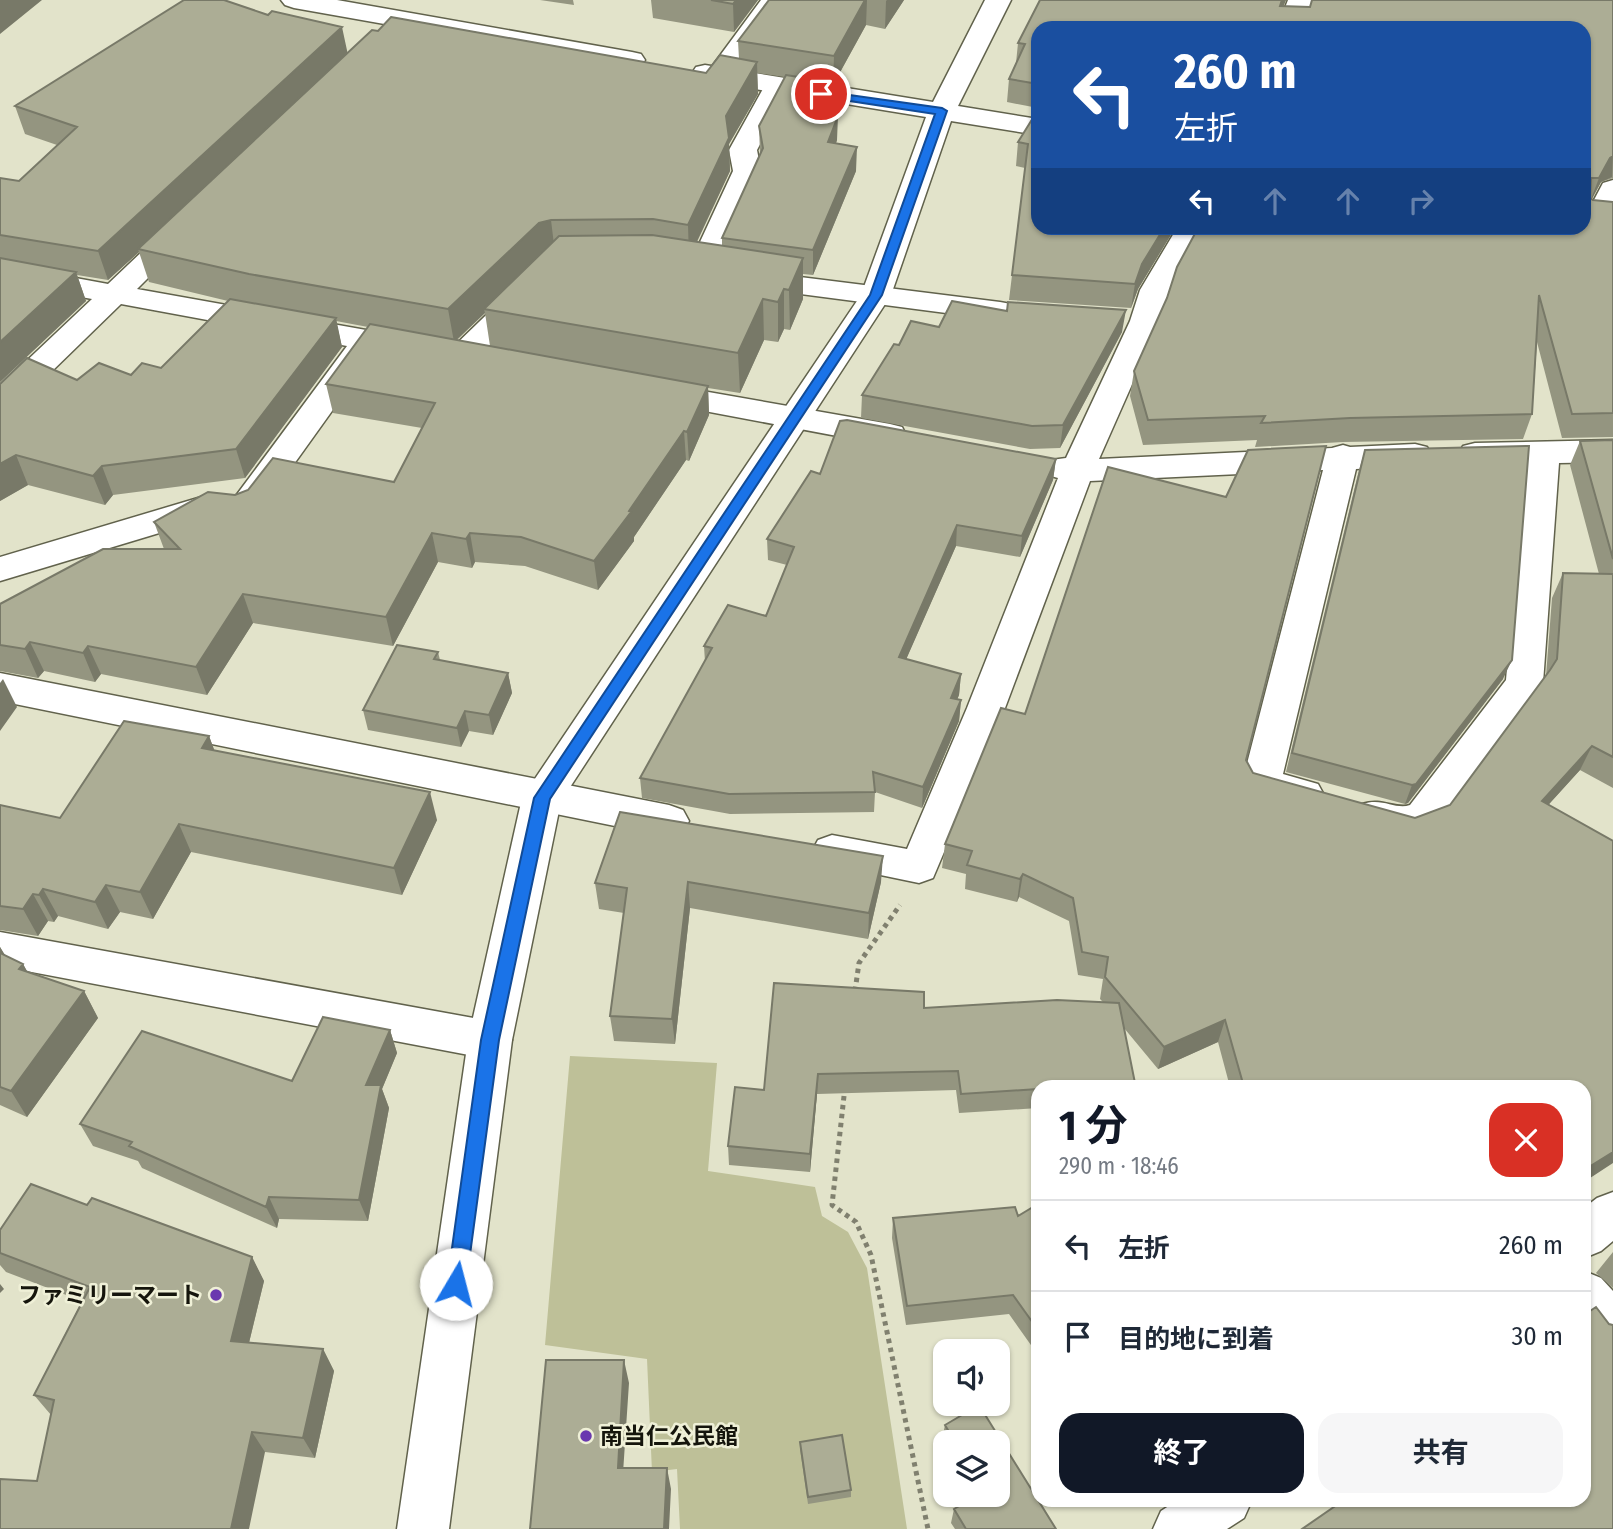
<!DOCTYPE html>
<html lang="ja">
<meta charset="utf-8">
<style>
body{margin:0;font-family:"Fira Sans Condensed","Noto Sans JP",sans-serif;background:#f6f6f7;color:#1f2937;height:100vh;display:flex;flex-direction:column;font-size:26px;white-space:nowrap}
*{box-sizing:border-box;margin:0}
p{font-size:23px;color:#747a83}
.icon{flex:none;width:38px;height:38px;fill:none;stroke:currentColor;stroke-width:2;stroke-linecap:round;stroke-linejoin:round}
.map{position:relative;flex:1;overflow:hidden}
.side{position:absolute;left:1031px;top:1080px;width:560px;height:427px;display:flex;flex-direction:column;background:#fff;border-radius:21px;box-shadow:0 2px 5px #0004}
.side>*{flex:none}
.guide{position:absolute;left:1031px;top:21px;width:560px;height:214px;border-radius:21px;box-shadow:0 2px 5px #0004;background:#1a4fa0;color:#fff;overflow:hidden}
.tools{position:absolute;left:933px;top:1339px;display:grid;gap:14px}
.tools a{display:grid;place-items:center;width:77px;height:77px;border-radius:14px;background:#fff;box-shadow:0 2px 5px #0004;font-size:35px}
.pin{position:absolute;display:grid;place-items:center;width:60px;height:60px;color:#fff;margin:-30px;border:4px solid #fff;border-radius:50%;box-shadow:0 2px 7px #0007}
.me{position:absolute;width:77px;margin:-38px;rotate:8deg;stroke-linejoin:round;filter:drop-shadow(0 0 5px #0008)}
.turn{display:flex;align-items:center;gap:24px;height:147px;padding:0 28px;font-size:32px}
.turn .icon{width:91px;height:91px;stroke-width:2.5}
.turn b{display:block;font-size:49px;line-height:60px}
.lanes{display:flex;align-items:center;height:66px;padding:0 28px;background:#0003;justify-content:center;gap:35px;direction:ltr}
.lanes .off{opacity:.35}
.round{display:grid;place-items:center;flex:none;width:74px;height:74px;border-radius:21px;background:#f6f6f7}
.summary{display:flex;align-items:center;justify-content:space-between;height:119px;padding:0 28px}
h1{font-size:42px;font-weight:700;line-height:52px;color:#111827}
.cta{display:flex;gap:14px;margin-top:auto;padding:14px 28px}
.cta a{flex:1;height:80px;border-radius:21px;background:#111827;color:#fff;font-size:28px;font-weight:700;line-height:80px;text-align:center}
.cta a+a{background:#f6f6f7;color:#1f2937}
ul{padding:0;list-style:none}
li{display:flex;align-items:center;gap:21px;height:91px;padding:0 28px;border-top:2px solid #e0e1e3}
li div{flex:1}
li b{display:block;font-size:26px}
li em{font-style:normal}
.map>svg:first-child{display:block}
.green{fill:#bec098}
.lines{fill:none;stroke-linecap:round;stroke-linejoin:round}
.minor-casing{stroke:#61624c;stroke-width:3}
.tertiary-casing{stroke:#61624c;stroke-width:3}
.path{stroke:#80806f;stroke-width:5;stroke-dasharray:4.5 4.5;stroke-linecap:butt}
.minor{fill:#fff;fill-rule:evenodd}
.tertiary{fill:#fff;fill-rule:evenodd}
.wall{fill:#949580;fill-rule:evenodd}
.shaded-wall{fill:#787968}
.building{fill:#acad95;stroke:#787968;stroke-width:2}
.route{fill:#1a73e8;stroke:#114b97;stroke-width:2}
.poi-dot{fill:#6a38af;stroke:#eff0d7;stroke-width:2.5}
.labels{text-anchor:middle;stroke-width:5;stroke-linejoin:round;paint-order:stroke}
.near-poi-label{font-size:23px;font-weight:bold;fill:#15150c;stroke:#eff0d7;text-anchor:end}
</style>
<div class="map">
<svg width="1613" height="1529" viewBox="0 0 1613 1529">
<rect width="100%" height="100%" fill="#e2e3ca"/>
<path class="green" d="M570 1056 717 1063 708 1171 815 1187 822 1216 848 1232 867 1268 907 1529H680L677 1469 652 1472 647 1359 545 1345Z"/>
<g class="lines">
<defs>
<path id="minor" d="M761 0H787L727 82 718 84 709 82 705 76Z
M1288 0H1314L1303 28H1277Z
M777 79 786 81 790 87 757 150 761 171 717 270 713 276 702 279 691 276 687 270 733 171 729 150 764 87 768 81Z
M1613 180V217L1610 221 1600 224 1590 221 1586 215 1603 183Z
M180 222 190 225 195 231 137 289 411 338 422 341 427 348 422 355 411 358 375 351 256 517 244 521 209 518 0 581V557L208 495 235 497 347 346 121 304 11 411 0 414V386L92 299 0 282V264L108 284 170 225Z
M1177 228H1207L1170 290 1160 321 1099 459 1332 448 1343 445 1350 447 1415 444 1427 447 1432 455 1427 463 1415 466 1356 469 1283 774 1318 784 1324 795 1318 806C1295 813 1270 801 1247 794L1242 783 1323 470 1090 481 1005 708 933 878 919 883 818 862 812 851 818 840 832 835 907 849 967 708 1058 478 1051 476 1046 468 1051 460 1066 458 1130 321 1140 290Z
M751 271 1000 302 1011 304 1015 311 1011 318 1000 320 740 286 736 280 740 274Z
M525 285 536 288 540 294 536 300 471 365 460 368 449 365 444 358 449 351 514 288Z
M657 383 890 424 902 427 906 435 902 443 890 446 646 400 641 393 646 386Z
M1613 440V462L1559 463 1543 683 1537 693 1438 827 1406 839 1362 826 1356 815 1362 804C1383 797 1395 810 1410 805L1506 680 1525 464 1475 465 1463 462 1458 454 1463 446 1475 443Z
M0 673 669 805 683 810 689 821 683 832 669 837 0 701Z
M0 932 490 1021 505 1027 512 1040 505 1053 490 1059 0 966Z
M1613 1192V1241L1601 1251 1584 1258V1208L1597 1198Z
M1584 1271 1601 1278 1613 1291V1348L1596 1341 1584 1328Z
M1178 1500H1252L1244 1518 1227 1529H1153L1161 1511Z"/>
<path id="tertiary" d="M281 0H337L632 52 641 54 645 60 641 66 632 68 294 8 285 5Z
M985 0H1011L958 106 1038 119V135L951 121 891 295 561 801 512 1040 449 1529H397L468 1040 522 798 861 295 926 117 705 81 696 79 692 73 696 67 705 65 933 102Z"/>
</defs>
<use href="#minor" class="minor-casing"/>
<use href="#tertiary" class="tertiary-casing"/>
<path class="path" d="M855 991 859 963 900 905
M845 1087 832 1205 856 1222 871 1255 928 1529"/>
<use href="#minor" class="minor"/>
<use href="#tertiary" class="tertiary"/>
</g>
<path class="wall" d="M540 0H573L574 5Z
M651 0H758L734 32 653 18Z
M769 0H904L885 29 866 25 833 85 823 83V92L833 94V115L837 140 836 143 856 171 813 275 803 274V299L790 330 784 329 778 342 764 340 740 393 708 388 709 415 689 461 686 460 634 537V541L598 590 525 566 475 562 472 568 438 562 393 646 253 623 207 695 101 674 95 682 44 671 38 678 0 671V604L164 549 154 522 235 495 394 482 422 428 333 413 326 384 368 327 336 321 342 347 245 478 113 495 105 505 28 485 0 501V384L77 380 131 375 161 368 228 301 149 282 139 252 108 280 77 275 86 301 0 382V178L19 181 57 145 25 134 15 106 348 52 378 31 706 73 739 59 738 41ZM757 73 785 77 759 126 760 154 722 238V246L697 242 730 171 729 144 758 94ZM485 313 490 346 457 340Z
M1040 0H1286L1283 6 1310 7 1312 0H1613V178L1601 182 1592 199 1593 200 1613 202V437L1562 438 1537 342 1532 414 1523 439 1343 442 1255 447 1257 440 1143 445 1130 396 1134 371 1167 298 1177 267 1198 228H1584V28H1038V108L1007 102 1009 79 1016 63 1018 43Z
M1038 113 1175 228 1138 289 1131 308 1009 300 1025 168 1016 166 1018 142Z
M939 327 1122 332 1060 448 1030 449 861 418 862 395 899 345Z
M1613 440V788L1580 770 1549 804 1584 1087H1230L1218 1042 1158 1069 1124 1028 1135 1083 1134 1087H1038V1108L959 1113 956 1090 817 1094 810 1172 729 1165 728 1146 764 1090 924 1008 1103 1002 1100 999 1103 979 1078 975 1069 921 1019 897 1017 902 965 889 966 874 942 868 945 844 1025 714 1246 760 1253 773 1415 818 1450 805 1546 676 1552 598 1563 573 1599 574 1570 465 1580 441Z
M1365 450 1503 679 1408 803 1405 804 1286 772 1359 470Z
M1056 459 1053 480 1020 557 956 546 906 659 961 674 959 695 957 700H961L959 721 922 808 875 792 874 812 730 814 642 798 640 778 705 662 704 646 766 616 787 565 768 560 767 539 820 474Z
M438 652 440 660 508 673 512 693 493 735 469 731 461 747 368 730 363 710Z
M209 736 214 750 437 820 402 895 191 852 153 919 120 912 108 929 58 916 54 922 48 921 38 936 0 930V805L60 818Z
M620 812 881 882 868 939 690 908 675 1044 614 1041 610 1016 624 913 599 909 595 883Z
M0 947 5 956 23 964 27 972 84 991 98 1018 27 1117 0 1105Z
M390 1030 397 1053 382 1089 389 1108 368 1221 279 1219 277 1228 142 1168 138 1161 93 1146 80 1124 292 1081Z
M1038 1204V1355L1009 1314 906 1325 892 1238 893 1218 1018 1216Z
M87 1205 252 1257 264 1281 249 1343 323 1349 334 1371 315 1458 265 1452 37 1481 51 1415 34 1395 82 1301 6 1272 0 1265V1230Z
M1613 1252V1288L1596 1273Z
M979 1405 1056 1529H955L951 1523 954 1509 960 1506 953 1494H998V1442H945V1443L942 1439 945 1425Z
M800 1442 851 1490V1497L808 1504 800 1449Z"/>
<path class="shaded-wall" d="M0 0H42L0 34Z
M736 0H758L734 32 733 4Z
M865 0H867L866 25 833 85 834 56Z
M887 0H904L885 29 886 1Z
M1282 0H1286L1275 28 1280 6Z
M342 27 348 55 138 249 139 252 108 280 98 251Z
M757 62 758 94 729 144 730 171 689 258 688 225 726 116Z
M823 81 822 105 817 92Z
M833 94V118L825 114Z
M838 116 837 140 828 166V142Z
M857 147 856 171 813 275V250Z
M1613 156 1612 177 1601 182 1590 202 1599 178 1610 158Z
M551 220 555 253 484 309 485 313 454 342 448 309 539 223Z
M1164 228H1175L1138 289 1131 308 1135 284 1142 264Z
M803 258V299L790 330 789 290Z
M76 272 86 301 0 382V342Z
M784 289V329L778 342V302Z
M763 299 764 340 740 393 738 353Z
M1126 310 1122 332 1060 448 1063 425Z
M336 318 342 347 245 478 236 449Z
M708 386 709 415 689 461 687 432Z
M684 431 686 460 634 537V541L598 590 594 561Z
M16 455 28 485 0 501V464Z
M1056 459 1053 480 1020 557 1022 536Z
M102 466 113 495 105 505 93 476Z
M957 525 956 546 898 678 899 657Z
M432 533 438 562 393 646 386 617Z
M470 533 475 562 472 568 466 539Z
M243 594 253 623 207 695 196 667Z
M30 642 44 671 38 678 25 649Z
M88 646 101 674 95 682 83 653Z
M1512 660 1503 679 1408 803 1405 804 1412 785Z
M508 673 512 693 493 735 489 715Z
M961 674 959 695 949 718 951 698Z
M3 679 17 707 0 731V683Z
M961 700 959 721 922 808 923 787Z
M465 711 469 731 461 747 457 728Z
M209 736 220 765 202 748Z
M1592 746 1580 770 1531 824 1542 801Z
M430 792 437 820 402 895 394 868Z
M179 824 191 852 153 919 140 892Z
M883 856 881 882 868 939 869 913Z
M1023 874 1019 897 1017 902 1020 879Z
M688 882 690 908 675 1044 672 1019Z
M106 885 120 912 108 929 95 902Z
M43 889 58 916 54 922 39 895Z
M33 894 48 921 38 936 23 909Z
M0 947 15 971 0 960Z
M23 964 38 990 19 969Z
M84 991 98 1018 27 1117 11 1091Z
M1225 1020 1218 1042 1158 1069 1164 1047Z
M390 1030 397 1053 382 1089 389 1108 368 1221 359 1200 366 1085Z
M818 1074 817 1094 810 1172V1154Z
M1613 1152V1163L1584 1182V1170Z
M269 1197 279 1219 277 1228 266 1207Z
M252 1257 264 1281 244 1363 231 1341Z
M0 1284 4 1289 0 1293Z
M323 1349 334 1371 315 1458 303 1438Z
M624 1360 629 1383 622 1488 618 1468Z
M252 1432 265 1452 249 1529H231Z
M667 1468 671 1489 669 1529H664Z"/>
<path class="building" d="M184 0H224L268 15 272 11 342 27 98 251 0 235V178L19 181 77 127 15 106Z
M711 0H736L733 4Z
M769 0H865L834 56 738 41Z
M1040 0H1282L1280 6 1310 7 1312 0H1613V156L1610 158 1599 178H1591L1590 198 1593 200 1613 202V413L1572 414 1539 295 1532 414 1350 418 1261 423 1265 416 1148 420 1134 371 1167 298 1177 267 1198 228H1584V28H1038V84L1009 79 1025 44 1018 43Z
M391 17 706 73 720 55 757 62 726 116 729 138 688 225 653 219 551 220 539 223 448 309 249 274 138 249 372 30 378 31Z
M786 75 823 81 817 92 833 94 825 114 838 116 828 142 857 147 813 250 722 238 763 148 759 126Z
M1036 113H1038V228H1164L1142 264 1135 284 1012 275 1028 144 1018 142Z
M652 235 803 258 789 290 784 289 778 302 763 299 738 353 484 309 559 236Z
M0 258 76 272 0 342Z
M230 299 336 318 236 449 102 466 93 476 16 455 0 464V384L27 358 77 380 99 363 131 375 142 363 161 368Z
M952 301 1007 311 1008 302 1126 310 1063 425 1032 426 862 395 894 344 899 345 911 321 939 327Z
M370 324 708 386 687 432 684 431 629 511 631 512 594 561 521 537 470 533 466 539 432 533 386 617 243 594 196 667 88 646 83 653 30 642 25 649 0 645V604L103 549H180L154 522 208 492 235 495 248 490 273 458 394 482 435 403 326 384Z
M847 420 1056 459 1022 536 957 525 899 657 961 674 951 698 961 700 923 787 873 772 875 792 729 794 640 778 712 648 704 646 728 605 766 616 794 547 767 539 811 471 820 474 840 421Z
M1613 440V559L1580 441Z
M1326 446 1246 760 1253 773 1415 818 1450 805 1550 670 1557 659 1563 573 1613 574V757L1592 746 1542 801 1613 841V1152L1584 1170V1087H1244L1225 1020 1164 1047 1105 977 1108 957 1082 952 1073 898 1023 874 1020 879 967 865 972 851 945 844 1001 708 1025 714 1108 467 1226 497 1248 450Z
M1529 446 1512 660 1416 784 1412 785 1292 753 1365 450Z
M397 645 438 652 434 659 508 673 489 715 465 711 457 728 363 710Z
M124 721 209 736 202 748 430 792 394 868 179 824 140 892 106 885 95 902 43 889 39 895 33 894 23 909 0 906V805L60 818Z
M620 812 883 856 869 913 688 882 672 1019 610 1016 627 888 595 883Z
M0 953 23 964 19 969 84 991 11 1091 0 1087Z
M774 983 924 992V1008L1057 1000 1119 1003 1135 1083 1077 1087H1038V1089L961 1094 958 1071 818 1074 810 1154 728 1146 735 1087 764 1090Z
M323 1017 390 1030 366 1085H381L359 1200 269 1197 266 1207 129 1146 132 1142 80 1124 142 1031 292 1081Z
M31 1184 87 1205 92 1198 252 1257 231 1341 323 1349 303 1438 252 1432 231 1529H0V1479L37 1481 54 1400 34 1395 90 1287 0 1253V1230Z
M1038 1204V1330L1013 1295 907 1306 893 1218 1015 1207 1018 1216Z
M1596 1307 1609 1324 1613 1325V1529H1302L1344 1500H1584V1315Z
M546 1360H624L618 1468H667L664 1529H530Z
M979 1405 1038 1500 1056 1529H966L954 1509 968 1501 964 1494H998V1442H955L945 1425Z
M842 1435 851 1490 808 1497 800 1442Z"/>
<path class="route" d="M821 91 942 108 947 111 882 295 550 799 499 1040 466 1284 463 1291 456 1294 449 1291 447 1284 481 1040 534 798 870 295 935 114 817 96 816 94Z"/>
<g class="poi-dot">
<circle cx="216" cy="1295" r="7"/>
<circle cx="586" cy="1436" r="7"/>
</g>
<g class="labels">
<g class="near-poi-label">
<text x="202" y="1303">ファミリーマート</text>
<text x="600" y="1444" text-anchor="start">南当仁公民館</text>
</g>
</g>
</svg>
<div class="tools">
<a><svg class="icon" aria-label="sound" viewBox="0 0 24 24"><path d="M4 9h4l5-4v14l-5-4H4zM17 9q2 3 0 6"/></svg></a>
<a><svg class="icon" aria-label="layers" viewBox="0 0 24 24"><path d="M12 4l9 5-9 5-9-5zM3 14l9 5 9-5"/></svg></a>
</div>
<div class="pin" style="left:821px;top:94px;background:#d93025"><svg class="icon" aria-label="arrive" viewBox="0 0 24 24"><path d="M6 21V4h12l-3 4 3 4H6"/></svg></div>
<svg class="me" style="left:456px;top:1284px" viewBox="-20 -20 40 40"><circle r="19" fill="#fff"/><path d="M0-13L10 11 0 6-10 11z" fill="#1a73e8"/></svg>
<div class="guide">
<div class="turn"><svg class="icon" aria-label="left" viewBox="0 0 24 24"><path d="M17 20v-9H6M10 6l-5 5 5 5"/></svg><div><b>260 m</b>左折</div></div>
<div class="lanes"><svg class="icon" aria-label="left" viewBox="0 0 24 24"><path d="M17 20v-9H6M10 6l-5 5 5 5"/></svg><svg class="icon off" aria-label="ahead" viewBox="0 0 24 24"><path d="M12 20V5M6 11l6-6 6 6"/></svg><svg class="icon off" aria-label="ahead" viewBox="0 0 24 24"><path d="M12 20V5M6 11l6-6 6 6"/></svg><svg class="icon off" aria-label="right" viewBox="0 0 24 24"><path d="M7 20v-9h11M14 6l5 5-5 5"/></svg></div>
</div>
<section class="side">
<div class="summary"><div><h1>1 分</h1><p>290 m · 18:46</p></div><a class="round" style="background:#d93025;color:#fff"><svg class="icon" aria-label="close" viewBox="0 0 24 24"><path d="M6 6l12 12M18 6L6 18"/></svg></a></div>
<ul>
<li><svg class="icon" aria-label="left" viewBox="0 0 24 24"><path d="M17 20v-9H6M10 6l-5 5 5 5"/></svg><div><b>左折</b></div><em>260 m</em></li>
<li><svg class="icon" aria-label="arrive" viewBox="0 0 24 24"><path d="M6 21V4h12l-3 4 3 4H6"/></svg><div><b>目的地に到着</b></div><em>30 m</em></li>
</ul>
<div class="cta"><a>終了</a><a>共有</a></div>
</section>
</div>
